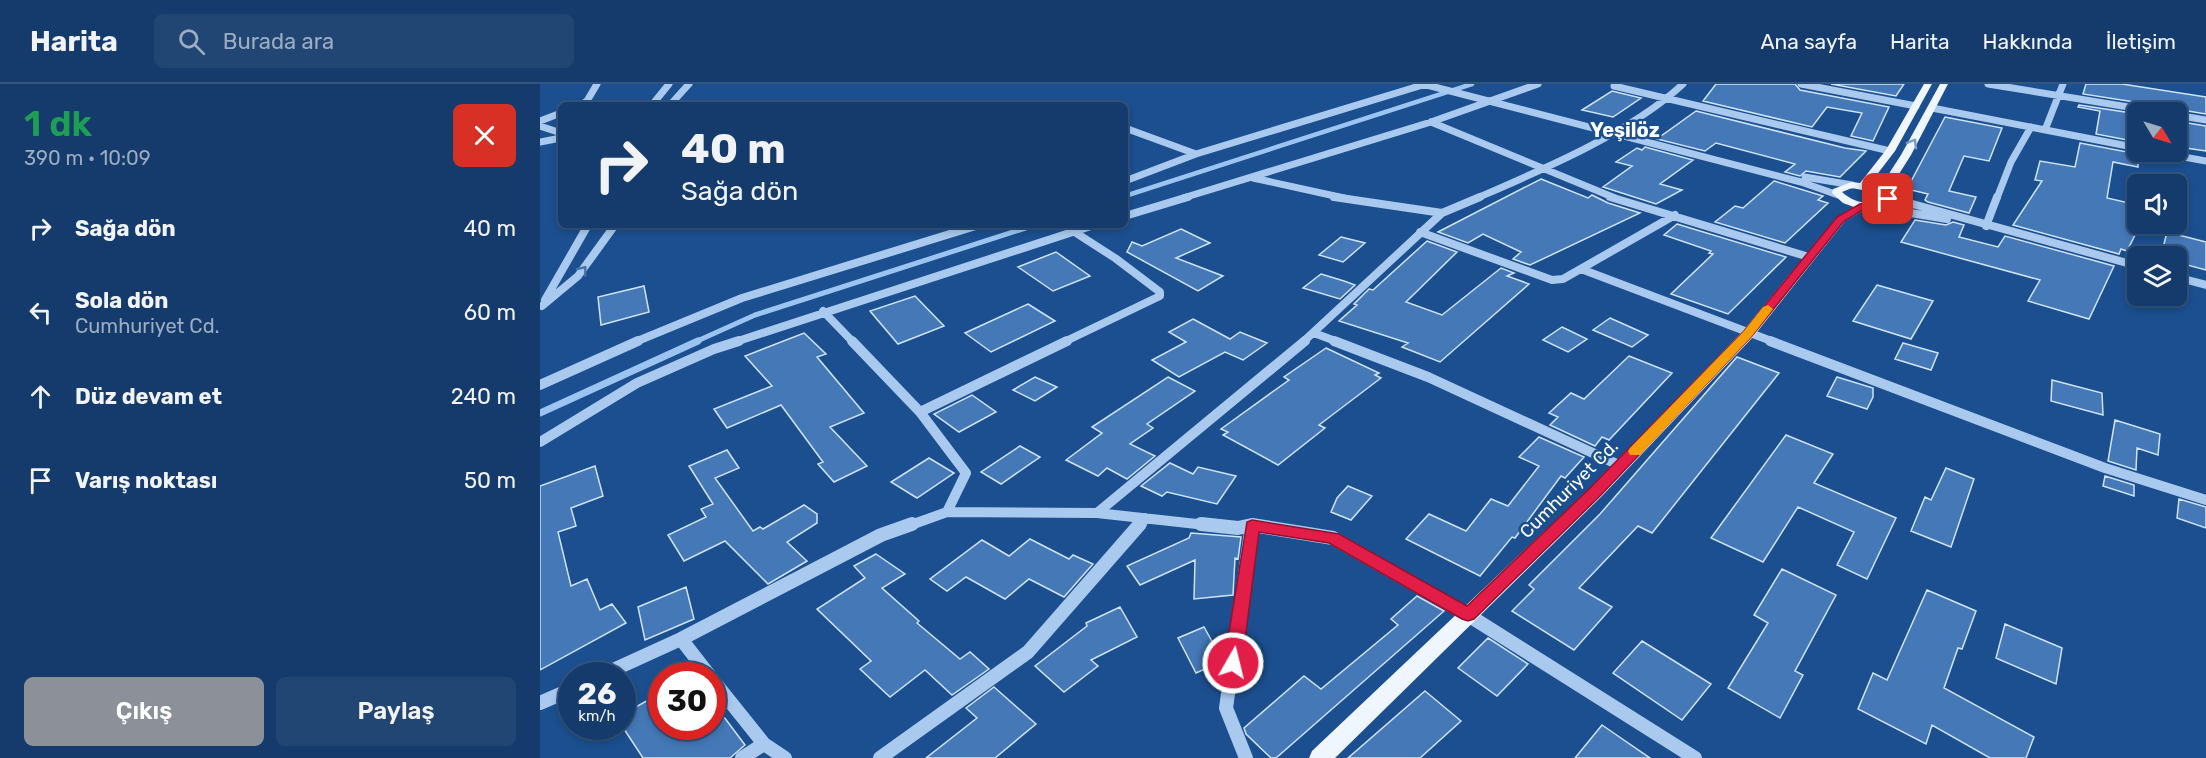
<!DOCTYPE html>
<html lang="tr">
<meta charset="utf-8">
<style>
body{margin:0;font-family:Rubik,sans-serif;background:#214673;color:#f1f3f6;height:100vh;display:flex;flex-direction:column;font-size:22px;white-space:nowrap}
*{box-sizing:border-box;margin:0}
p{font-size:20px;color:#9dadc1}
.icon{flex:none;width:33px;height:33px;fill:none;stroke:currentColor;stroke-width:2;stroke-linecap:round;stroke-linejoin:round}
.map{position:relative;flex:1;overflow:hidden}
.side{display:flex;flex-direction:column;background:#143b6b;width:540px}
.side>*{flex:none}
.guide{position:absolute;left:18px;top:18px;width:570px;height:126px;border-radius:9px;box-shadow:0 3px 9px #0003,0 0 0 2px #33557e;background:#143b6b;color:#f1f3f6;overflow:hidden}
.needle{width:39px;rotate:128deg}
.buttons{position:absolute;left:1587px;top:18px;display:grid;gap:12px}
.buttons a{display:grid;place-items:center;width:60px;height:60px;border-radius:9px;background:#143b6b;box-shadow:0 3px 9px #0003,0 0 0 2px #33557e;font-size:30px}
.speed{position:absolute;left:18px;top:578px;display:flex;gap:12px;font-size:30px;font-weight:700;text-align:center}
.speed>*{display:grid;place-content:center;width:78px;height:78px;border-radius:50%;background:#143b6b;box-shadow:0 3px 9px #0003,0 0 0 2px #33557e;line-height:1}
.speed small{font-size:15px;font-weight:400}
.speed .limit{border:9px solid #d22;background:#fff;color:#111}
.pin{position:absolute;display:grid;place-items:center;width:51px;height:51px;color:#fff;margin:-26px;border-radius:12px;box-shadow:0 3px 9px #0006}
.me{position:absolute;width:66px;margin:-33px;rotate:8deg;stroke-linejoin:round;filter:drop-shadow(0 0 4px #0008)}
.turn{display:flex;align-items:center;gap:21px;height:126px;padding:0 24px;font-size:27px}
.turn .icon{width:78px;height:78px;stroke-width:2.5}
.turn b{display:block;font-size:42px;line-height:51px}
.round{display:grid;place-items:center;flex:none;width:63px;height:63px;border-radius:9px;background:#214673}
.overview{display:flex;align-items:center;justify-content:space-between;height:102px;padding:0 24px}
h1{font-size:36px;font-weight:600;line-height:45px;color:#1e9e55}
.primary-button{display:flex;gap:12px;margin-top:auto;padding:12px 24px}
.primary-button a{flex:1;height:69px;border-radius:9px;background:#8c9099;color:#fff;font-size:24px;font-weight:600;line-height:69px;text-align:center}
.primary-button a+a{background:#214673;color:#f1f3f6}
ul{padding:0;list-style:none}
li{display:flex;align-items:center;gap:18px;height:84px;padding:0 24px}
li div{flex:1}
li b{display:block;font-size:22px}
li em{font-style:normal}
header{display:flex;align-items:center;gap:36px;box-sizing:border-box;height:84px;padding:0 30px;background:#143b6b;border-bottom:2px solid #33557e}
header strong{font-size:28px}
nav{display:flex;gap:33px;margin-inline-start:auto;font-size:21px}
.search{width:420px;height:54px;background:#214673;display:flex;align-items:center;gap:15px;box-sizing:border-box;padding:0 21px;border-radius:9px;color:#9dadc1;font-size:22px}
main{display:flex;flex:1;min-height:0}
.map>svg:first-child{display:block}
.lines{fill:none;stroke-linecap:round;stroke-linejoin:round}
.stream-far2{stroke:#9cc4f0;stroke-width:4.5}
.stream-far1{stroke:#9cc4f0;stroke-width:5}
.stream{stroke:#9cc4f0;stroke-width:7}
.building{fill:#4478b7;stroke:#cfe3fa;stroke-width:1.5}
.minor-far3{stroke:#a9c9ee;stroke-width:7}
.minor-far2{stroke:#a9c9ee;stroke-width:8}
.minor-far1{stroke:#a9c9ee;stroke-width:10}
.minor{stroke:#a9c9ee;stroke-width:14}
.major{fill:#f0f6ff;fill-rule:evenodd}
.oneway{stroke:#7b9ac1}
.oneway2{stroke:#4674ac}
.route{fill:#e11d48;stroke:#92132f;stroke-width:1.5}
.slow{fill:#f59e0b}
.labels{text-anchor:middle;stroke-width:5;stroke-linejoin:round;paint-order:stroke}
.street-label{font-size:18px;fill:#fff;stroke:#1b4f8f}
.far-district-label{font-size:20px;font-weight:bold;fill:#fff;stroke:#1b4f8f}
</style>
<header>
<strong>Harita</strong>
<div class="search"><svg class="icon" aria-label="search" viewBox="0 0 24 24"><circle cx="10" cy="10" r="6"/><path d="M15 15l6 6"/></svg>Burada ara</div>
<nav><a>Ana sayfa</a><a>Harita</a><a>Hakkında</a><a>İletişim</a></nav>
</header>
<main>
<section class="side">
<div class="overview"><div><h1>1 dk</h1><p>390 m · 10:09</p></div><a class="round" style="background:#d93025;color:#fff"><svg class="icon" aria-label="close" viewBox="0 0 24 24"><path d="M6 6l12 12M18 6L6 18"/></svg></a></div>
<ul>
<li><svg class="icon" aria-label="right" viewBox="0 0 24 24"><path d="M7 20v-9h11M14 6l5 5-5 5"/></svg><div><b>Sağa dön</b></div><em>40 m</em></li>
<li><svg class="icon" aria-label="left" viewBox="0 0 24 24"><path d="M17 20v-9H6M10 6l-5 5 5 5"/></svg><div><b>Sola dön</b><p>Cumhuriyet Cd.</p></div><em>60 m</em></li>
<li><svg class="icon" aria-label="ahead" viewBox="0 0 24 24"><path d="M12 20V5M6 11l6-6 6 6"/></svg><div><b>Düz devam et</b></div><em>240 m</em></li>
<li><svg class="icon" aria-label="arrive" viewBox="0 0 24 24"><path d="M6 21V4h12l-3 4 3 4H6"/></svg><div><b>Varış noktası</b></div><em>50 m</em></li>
</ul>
<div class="primary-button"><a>Çıkış</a><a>Paylaş</a></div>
</section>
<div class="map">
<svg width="1666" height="674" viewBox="0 0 1666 674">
<rect width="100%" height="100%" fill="#1b4f8f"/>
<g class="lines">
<path class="stream-far2" d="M585 112 932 0"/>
<path class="stream-far1" d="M155 258 215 231 495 141"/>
<path class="stream" d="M0 329 158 257"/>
</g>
<path class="building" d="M1176 0H1255L1260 6 1349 23 1333 57 1311 52 1322 29 1287 23 1272 43 1163 17Z
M1291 0H1364L1356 12Z
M1546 0H1582L1666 13V30L1636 25 1625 28 1620 22 1543 10Z
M1072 7 1101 14 1073 33 1042 26Z
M1539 21 1598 30V58L1556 50 1560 27 1538 23Z
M1156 27 1305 64 1326 67 1300 93 1266 87 1260 92 1245 88 1255 80 1176 59 1165 67 1117 55Z
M1405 33 1462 44 1449 77 1424 72 1409 107 1436 113 1429 129 1388 118 1385 116 1388 110 1367 105Z
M1636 37 1666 42V67L1646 64V41L1636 39Z
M1540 59 1598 70V83L1573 78 1567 114 1598 121V145L1587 167 1581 165 1579 170 1473 141 1502 97 1495 96 1500 77 1535 83Z
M1105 63 1153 76 1120 100 1142 106 1116 120 1063 103 1092 82 1076 78 1097 64 1102 66Z
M1001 95 1048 114 1052 111 1068 119 1100 129 990 181 973 175 981 168 943 150 928 159 898 148Z
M1234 97 1283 112 1278 116 1288 119 1245 159 1175 138 1195 122 1203 124Z
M1375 136 1406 141 1413 138 1424 141 1419 153 1458 163 1465 152 1574 182 1549 235 1488 217 1500 196 1361 158Z
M1137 140 1246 173 1188 230 1131 210 1173 170 1169 169 1171 167 1124 151Z
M641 145 670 159 636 174 683 192 658 207 587 168 592 158 602 162Z
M1627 148 1666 158V186L1636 178V172H1621Z
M801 153 825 159 803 178 779 171Z
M887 157 917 168 866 218 902 231 961 184 974 189 967 192 989 200 900 278 862 263 868 259 799 237 817 221 814 220 829 205 833 206Z
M516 168 550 192 513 207 478 183Z
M781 190 804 197 815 201 800 215 763 204Z
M1337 201 1393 217 1371 255 1313 237Z
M104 202 109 228 61 241 58 213Z
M375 212 404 242 358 260 330 227Z
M488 220 515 237 451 268 425 249Z
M1070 234 1108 251 1092 263 1053 246Z
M653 235 690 255 700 248 727 259 703 276 685 268 639 293 612 276 646 258 629 248Z
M1022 243 1047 255 1028 268 1003 256Z
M264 249 286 270 277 273 324 329 290 343 327 382 294 398 278 380 283 378 241 321 187 344 174 325 232 302 205 272Z
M1363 259 1398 269 1391 286 1355 275Z
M786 264 839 289 835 291 841 294 779 341 785 344 738 381 683 351 688 348 681 345 749 296 744 293Z
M1089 272 1132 289 1069 356 1062 353 1055 362 1010 341 1018 333 1009 329 1031 309 1044 315Z
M1197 273 1239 289 1112 449 1098 442 1039 504 1072 523 1034 566 972 527 994 505 989 501 1060 430Z
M495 293 517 303 495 317 473 306Z
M628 293 655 307 607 340 613 344 590 360 615 372 587 395 567 384 558 392 526 376 562 349 552 343Z
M1297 293 1333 304V313L1327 325 1287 312Z
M1512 296 1562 309 1563 331 1511 317Z
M432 311 456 328 419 348 394 330Z
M1575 336 1620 350 1618 371 1597 364 1596 386 1568 377Z
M1246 351 1293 370 1274 399 1356 434 1327 495 1297 481 1314 448 1258 423 1223 478 1171 454Z
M999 353 1044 373 1025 394 1021 392 975 454 972 453 940 492 866 455 889 430 926 447 951 415 968 422 999 382 979 373Z
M480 362 500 373 461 400 441 388Z
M187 366 199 384 175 394 213 447 220 443 223 445 264 421 277 430V439L247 458 267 477 228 500 185 457 144 477 128 451 166 433 161 425 173 420 149 382Z
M389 374 414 389 377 414 351 398Z
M630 379 653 390 658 383 696 392 677 420 627 408 622 412 601 402Z
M55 382 63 412 31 424 36 442 18 448 31 502 47 495 60 526 72 520 86 539 0 586V402Z
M1406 384 1434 395 1411 463 1371 447 1385 413 1391 416Z
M1565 392 1594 401V412L1563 402Z
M808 402 832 412 811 436 791 428 797 414Z
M1639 415 1666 423V444L1637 434Z
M651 449 701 453 698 475 695 474 693 511 654 515 655 476 600 501 587 482 649 454Z
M490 455 529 475 533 471 553 480 524 513 489 495 465 515 426 493 407 507 390 495 442 456 469 472Z
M336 470 365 490 342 504 379 537 377 539 420 575 430 568 449 585 412 611 385 586 350 613 320 585 331 577 277 525 325 494 314 482Z
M1242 485 1296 511 1255 587 1263 591 1240 634 1188 604 1228 539 1214 531Z
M146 503 154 535 105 556 98 523Z
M1387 506 1436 527 1422 565 1418 564 1404 604 1494 653 1486 674H1450L1392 641 1386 660 1318 625 1333 589 1347 596Z
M877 512 904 527 736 674H731L706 650 704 644 764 592 781 605 858 541 851 535Z
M580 523 597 553 551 576 558 582 524 608 495 582 547 542 546 539Z
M1465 540 1522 564 1516 600 1456 574Z
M664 543 683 577 656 589 638 554Z
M948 554 988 580 957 612 918 584Z
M1102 557 1171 600 1142 636 1073 589Z
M454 603 496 640 455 674H386L437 634 426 624Z
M885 607 921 637 880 674H808Z
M122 608V642H172V617L205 661 190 674H103L82 642V631Z
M1062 641 1110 674H1035Z"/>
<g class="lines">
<path class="minor-far3" d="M883 0 1261 98 1298 111
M1261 0 1376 22
M1448 0 1619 28
M1074 2 1350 67
M41 21 47 17 57 0
M112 21 129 0
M130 21 149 0
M1392 24 1598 64
M1636 31 1666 36
M0 37 21 29
M891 38 1075 114
M0 42 21 49
M585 44 656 70 886 0
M1505 46 1523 0
M0 58 21 54
M1617 68 1666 77
M1265 93 1312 101
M713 94 804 114
M585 97 656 70
M1345 112 1354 114
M643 114 891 38 998 0
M937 114C1002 86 1092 48 1143 0
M1457 114 1471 78 1491 43"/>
<path class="minor-far2" d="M794 113 902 129
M1070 113 1269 173
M1347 113 1598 182
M1328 122 1407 135
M585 132 648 113
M1446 142 1457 113
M880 148 1012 196 1023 195 1135 131
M1041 185 1234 258
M1636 193 1666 201
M5 216 48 141
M2 222 38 192 75 141
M283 227 313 258
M774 249 798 258
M95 258 202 214 439 141
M195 258 554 141
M524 258 620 212V208L575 174 533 147
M763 258 902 129 940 113"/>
<path class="minor-far1" d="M312 257 380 328 426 389 407 428
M794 257 888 293 1081 382
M1230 257 1565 384 1666 416
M0 301 98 257
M380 328 527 257
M0 358 97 299 174 265 199 257
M557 429 765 257
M368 442 407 428 557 429 675 442
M599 442 605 434
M709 442H716"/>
<path class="minor" d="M661 440 698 444 712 441 793 454 928 531 1155 674
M141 555 169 591
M62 591 141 555 341 451 372 440
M172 595 224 660 245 674
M0 619 32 605
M202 674 224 660
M340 674 488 568 600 440
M706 674 686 624 712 441"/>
<path class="major" d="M1384 0H1392L1355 67 1329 101 1339 105 1361 71 1400 0H1408L1371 71 1347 109 1352 117 1351 119 1335 125H1326L1305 137 1213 253 1062 412 795 674H769L772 667 1050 404 1203 247 1297 133 1314 123 1303 119 1292 109 1293 105 1312 98 1320 99 1346 66ZM1312 104 1327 107 1341 116C1328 122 1313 118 1302 108Z"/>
</g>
<defs><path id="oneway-chevron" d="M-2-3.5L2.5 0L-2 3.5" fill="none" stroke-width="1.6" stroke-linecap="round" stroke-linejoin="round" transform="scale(1.5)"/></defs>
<use class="oneway" href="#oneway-chevron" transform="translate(1373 59) rotate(-60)"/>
<use class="oneway2" href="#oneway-chevron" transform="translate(43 186) rotate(-52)"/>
<path class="route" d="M1348 112 1352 115 1348 122 1326 124 1304 137 1212 252 1061 411 934 535 928 537 922 535 789 459 719 448 702 579 699 584 693 586 686 584 684 579 707 438 712 436 799 450 927 522 1050 404 1204 247 1297 133 1320 120 1341 117Z"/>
<path class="slow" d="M1228 221 1233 225 1212 252 1100 371H1090L1088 367 1090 364 1204 247 1223 223Z"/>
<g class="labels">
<g class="street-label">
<text transform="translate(1029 405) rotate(-45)" y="6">Cumhuriyet Cd.</text>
</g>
<g class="far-district-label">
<text x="1085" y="53">Yeşilöz</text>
</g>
</g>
</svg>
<div class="buttons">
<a><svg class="needle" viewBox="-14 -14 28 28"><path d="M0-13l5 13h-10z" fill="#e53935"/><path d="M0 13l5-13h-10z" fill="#9dadc1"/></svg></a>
<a><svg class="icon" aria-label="sound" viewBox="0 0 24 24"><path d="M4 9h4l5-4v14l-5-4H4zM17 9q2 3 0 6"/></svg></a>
<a><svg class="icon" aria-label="layers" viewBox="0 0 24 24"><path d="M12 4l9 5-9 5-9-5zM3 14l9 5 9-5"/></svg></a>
</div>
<div class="speed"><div>26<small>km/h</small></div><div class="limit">30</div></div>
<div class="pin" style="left:1348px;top:115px;background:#d93025"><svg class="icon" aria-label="arrive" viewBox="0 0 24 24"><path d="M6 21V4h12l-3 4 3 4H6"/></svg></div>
<svg class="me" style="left:693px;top:579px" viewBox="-20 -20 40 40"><circle r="17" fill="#e11d48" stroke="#fff" stroke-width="3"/><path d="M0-11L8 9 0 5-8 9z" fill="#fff"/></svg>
<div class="guide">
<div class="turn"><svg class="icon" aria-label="right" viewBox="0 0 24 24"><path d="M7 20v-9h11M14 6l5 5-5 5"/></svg><div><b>40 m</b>Sağa dön</div></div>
</div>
</div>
</main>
